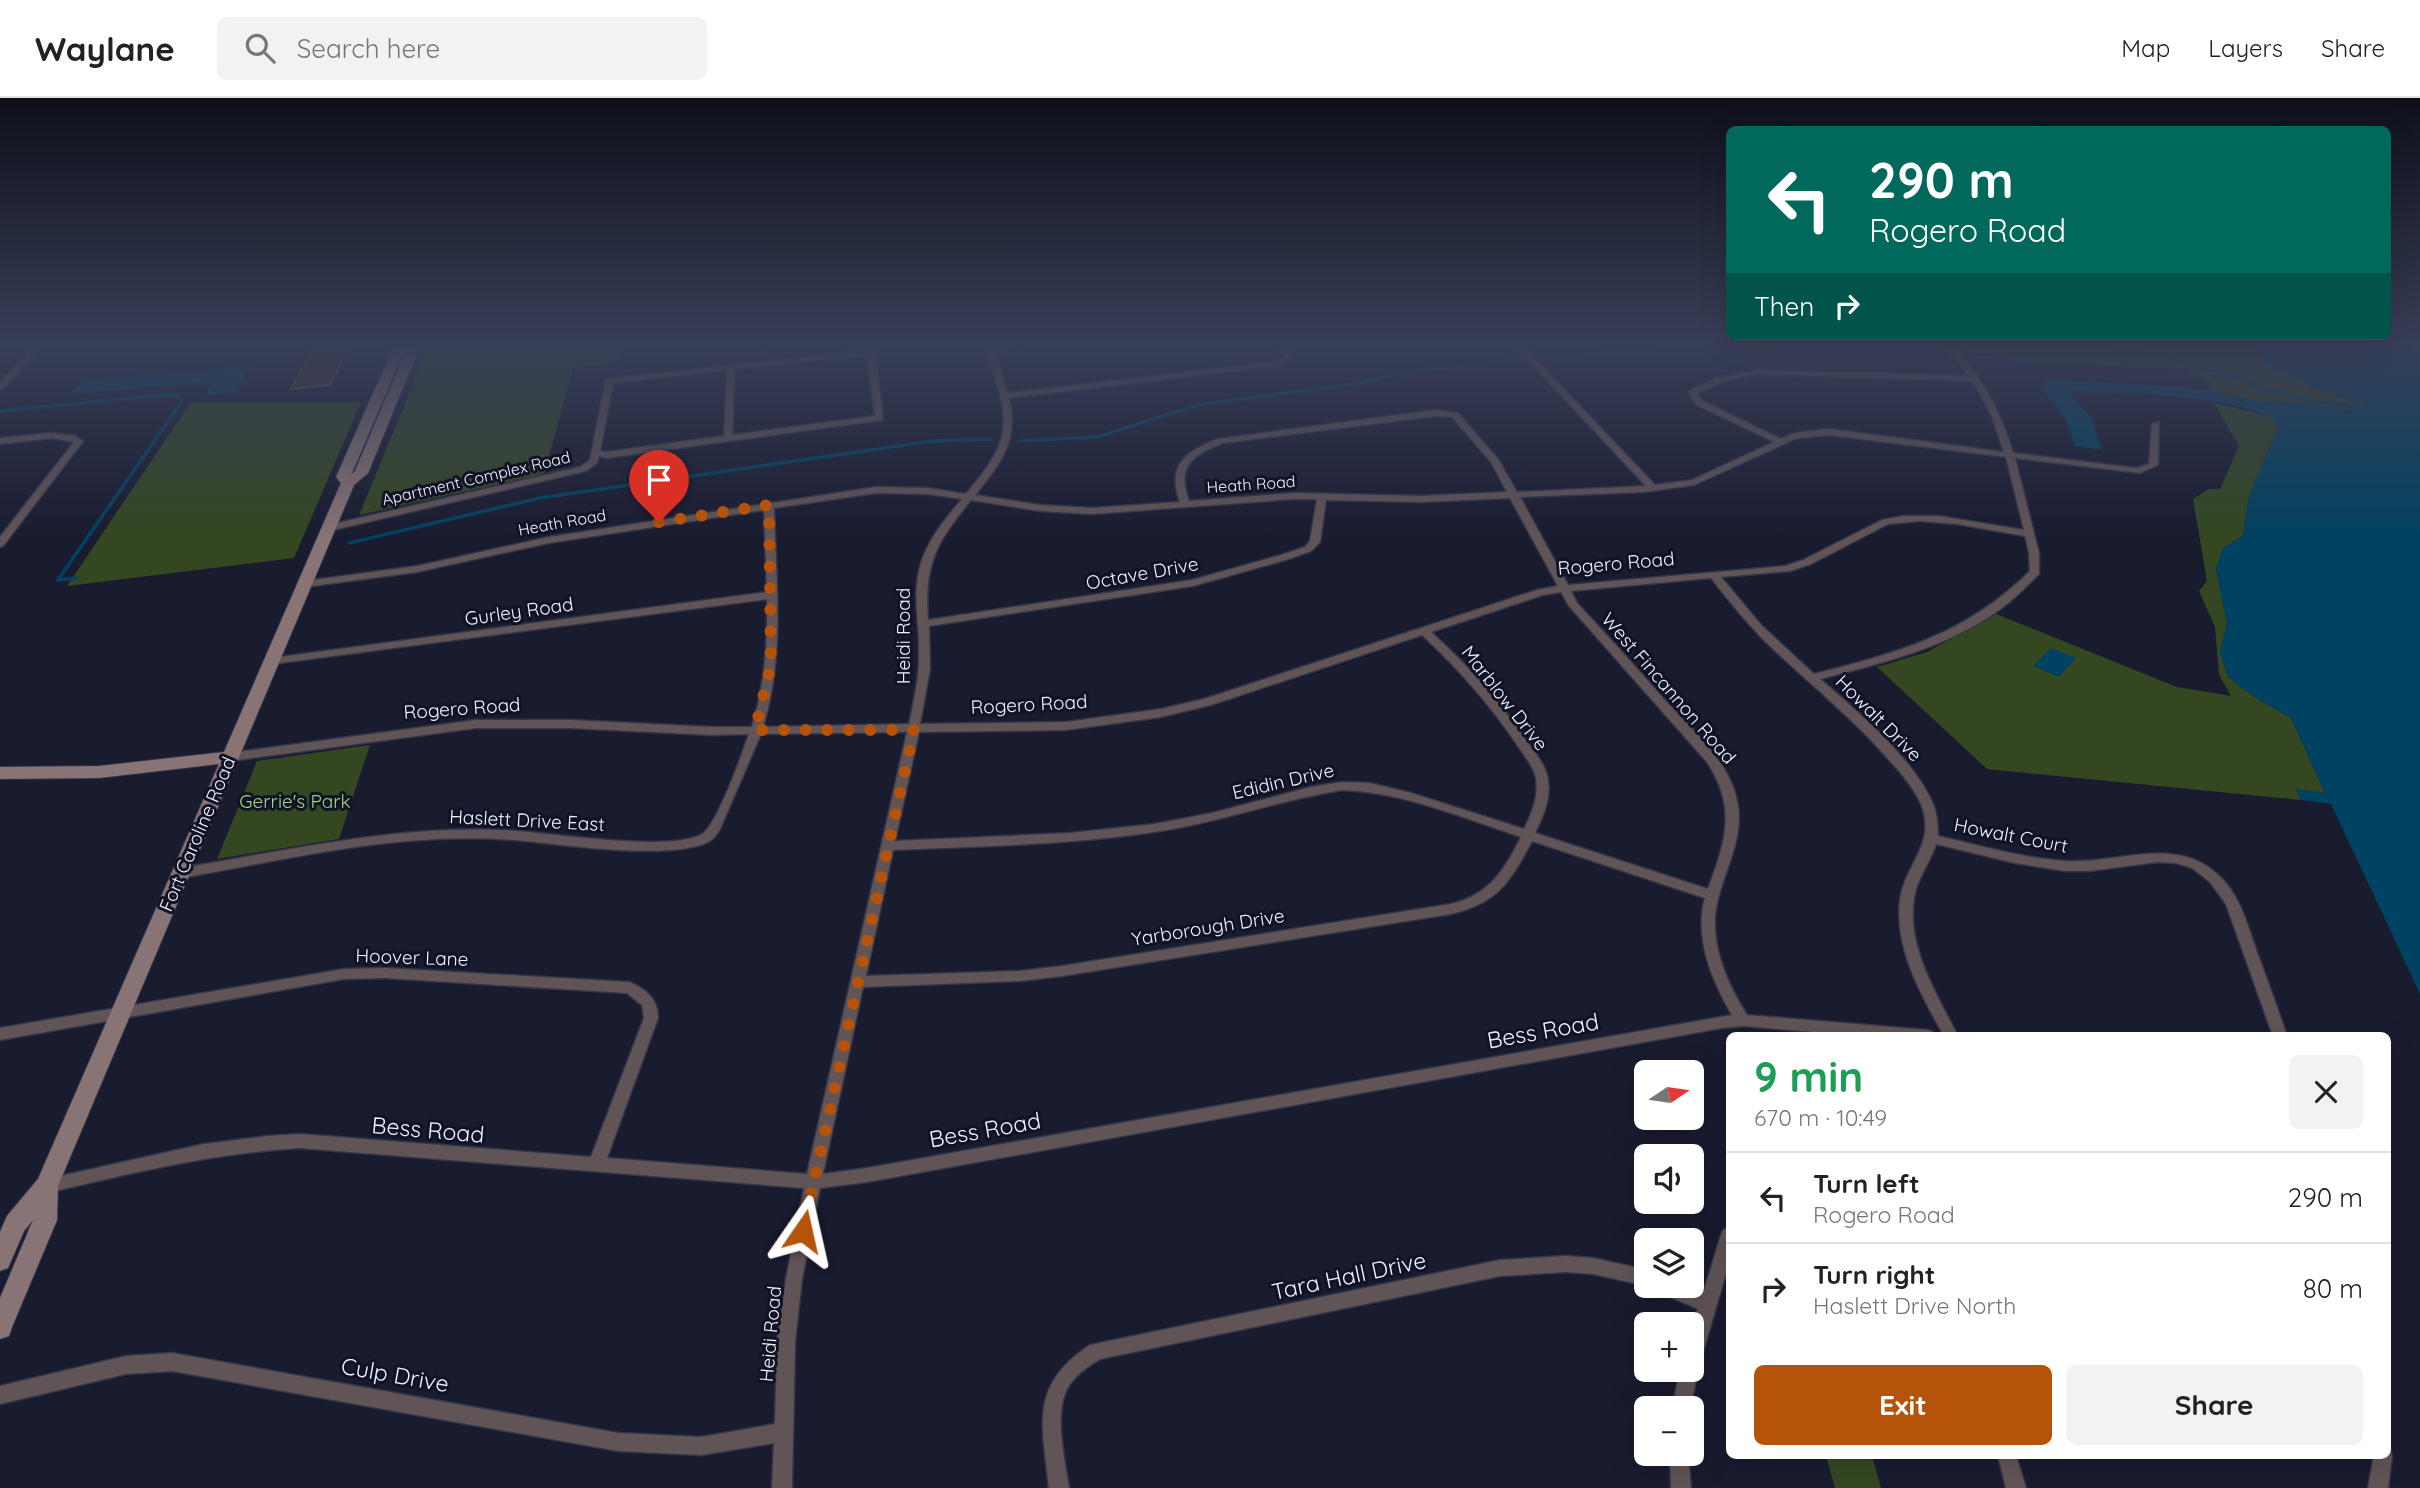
<!DOCTYPE html>
<meta charset="utf-8">
<style>
body{margin:0;font-family:Quicksand,sans-serif;background:#f2f2f2;color:#222;height:100vh;display:flex;flex-direction:column;font-size:26px;white-space:nowrap}
*{box-sizing:border-box;margin:0}
p{font-size:23px;color:#767676}
.icon{flex:none;width:38px;height:38px;fill:none;stroke:currentColor;stroke-width:2;stroke-linecap:round;stroke-linejoin:round}
.map{position:relative;flex:1;overflow:hidden}
.panel{position:absolute;left:1726px;top:934px;width:665px;height:427px;display:flex;flex-direction:column;background:#fff;border-radius:10px;box-shadow:0 7px 28px #0002}
.panel>*{flex:none}
.guide{position:absolute;left:1726px;top:28px;width:665px;height:214px;border-radius:10px;box-shadow:0 7px 28px #0002;background:#00695c;color:#fff;overflow:hidden}
.needle{width:46px;rotate:77deg}
.buttons{position:absolute;left:1634px;top:962px;display:grid;gap:14px}
.buttons a{display:grid;place-items:center;width:70px;height:70px;border-radius:10px;background:#fff;box-shadow:0 7px 28px #0002;font-size:35px}
.pin{position:absolute;display:grid;place-items:center;width:60px;height:60px;color:#fff;margin:-72px -30px;border-radius:50% 50% 50% 0;rotate:-45deg;box-shadow:0 0 7px #0007}
.pin .icon{rotate:45deg}
.me{position:absolute;width:77px;margin:-38px;rotate:11deg;stroke-linejoin:round;filter:drop-shadow(0 0 5px #0008)}
.turn{display:flex;align-items:center;gap:24px;height:147px;padding:0 28px;font-size:32px}
.turn .icon{width:91px;height:91px;stroke-width:2.5}
.turn b{display:block;font-size:49px;line-height:60px}
.then{display:flex;align-items:center;height:66px;padding:0 28px;background:#0003;gap:14px;font-size:26px}
.round{display:grid;place-items:center;flex:none;width:74px;height:74px;border-radius:10px;background:#f2f2f2}
.headline{display:flex;align-items:center;justify-content:space-between;height:119px;padding:0 28px}
h1{font-size:42px;font-weight:700;line-height:52px;color:#1e9e55}
.primary-button{display:flex;gap:14px;margin-top:auto;padding:14px 28px}
.primary-button a{flex:1;height:80px;border-radius:10px;background:#b45309;color:#fff;font-size:28px;font-weight:700;line-height:80px;text-align:center}
.primary-button a+a{background:#f2f2f2;color:#222}
ul{padding:0;list-style:none}
li{display:flex;align-items:center;gap:21px;height:91px;padding:0 28px;border-top:2px solid #e0e0e0}
li div{flex:1}
li b{display:block;font-size:26px}
li em{font-style:normal}
header{display:flex;align-items:center;gap:42px;box-sizing:border-box;height:98px;padding:0 35px;background:#fff;border-bottom:2px solid #e0e0e0}
header strong{font-size:33px}
nav{display:flex;gap:38px;margin-inline-start:auto;font-size:24px}
.search{width:490px;height:63px;background:#f2f2f2;display:flex;align-items:center;gap:18px;box-sizing:border-box;padding:0 24px;border-radius:10px;color:#767676;font-size:26px}
.map>svg:first-child{display:block}
.green{fill:#344721}
.water{fill:#004261}
.lines{fill:none;stroke-linecap:round;stroke-linejoin:round}
.stream{stroke:#004261;stroke-width:3.5}
.building{fill:#462e26;stroke:#71574d;stroke-width:2}
.street-casing{stroke:#333548;stroke-width:3}
.secondary-casing{stroke:#333548;stroke-width:2}
.street{fill:#615456;fill-rule:evenodd}
.secondary{fill:#887375;fill-rule:evenodd}
.route{stroke:#b45309;stroke-width:12;stroke-dasharray:0 21.6}
.labels{text-anchor:middle;stroke-width:6;stroke-linejoin:round;paint-order:stroke}
.far-street-label{font-size:16px;fill:#f1f3fe;stroke:#101225}
.street-label{font-size:19px;fill:#f1f3fe;stroke:#101225}
.park-label{font-size:19px;fill:#a8d67a;stroke:#101225}
.near-street-label{font-size:23px;fill:#f1f3fe;stroke:#101225}
</style>
<header>
<strong>Waylane</strong>
<div class="search"><svg class="icon" aria-label="search" viewBox="0 0 24 24"><circle cx="10" cy="10" r="6"/><path d="M15 15l6 6"/></svg>Search here</div>
<nav><a>Map</a><a>Layers</a><a>Share</a></nav>
</header>
<div class="map">
<svg width="2420" height="1390" viewBox="0 0 2420 1390">
<rect width="100%" height="100%" fill="#191b2f"/>
<path class="green" d="M428 246H622L619 264 573 270 544 376 359 417 409 296 417 288 412 286Z
M1955 246H2257L2266 265 2315 291 2369 307 2349 312 2281 303 2264 304 2205 292 2211 289V284L2187 271 1968 260Z
M2207 303 2269 318 2279 327 2249 398 2243 438 2223 450 2216 471 2227 525 2220 555 2228 579 2259 602 2291 620 2325 695 2296 691 2301 702 1987 671 1877 569 1927 554 1996 516 2177 589 2231 598 2219 577 2215 529 2199 493 2207 483 2193 401 2209 391H2220L2239 348 2215 307Z
M191 304H361L294 460 67 488Z
M370 647 339 741 217 761 257 663Z
M1826 1358H1872L1881 1390H1835Z"/>
<path class="water" d="M2257 246H2420V896L2331 706 2301 702 2296 691 2325 695 2291 620 2259 602 2228 579 2220 555 2227 525 2216 471 2223 450 2243 438 2249 398 2279 327C2246 295 2123 296 2075 293L2071 297 2092 320 2102 352 2075 348 2065 320 2042 290 2047 281 2193 290 2264 304 2281 303 2349 312 2367 307 2315 291 2266 265Z
M245 268 250 269 235 294 208 298 205 296 212 287 196 285 70 296 81 284 90 282Z
M2051 550 2076 560 2059 579 2033 568Z"/>
<g class="lines">
<path class="stream" d="M2090 246 2159 257 2240 280 2262 291 2297 300 2358 309
M1542 259 1584 257 1664 246
M0 313 163 297H176L182 303 58 482 76 480
M1019 343 1097 339 1198 307 1355 286 1415 273 1519 262
M349 445 540 400 933 343 992 341"/>
</g>
<path class="building" d="M316 246H351L330 287 291 291Z"/>
<g class="lines">
<defs>
<path id="street" d="M35 246H43L3 291H0V284Z
M999 246H1012L995 255 1008 295 1274 264 1284 258 1278 246H1286L1292 259 1276 268 1009 300C1019 343 1001 365 975 397L1040 407 1092 410 1180 404C1166 367 1186 353 1218 341L1436 312 1458 315 1498 361 1517 394 1646 388 1513 246H1521L1655 387 1692 382 1774 344 1697 307 1688 295 1689 293 1716 280 1757 272 1970 278 1942 246H1950C1981 277 2001 313 2013 355L2136 370 2149 366 2152 326 2159 324 2158 367 2140 375 2015 360 2039 455V476C2023 492 2008 507 1989 519 1938 552 1878 566 1820 581 1857 613 1914 661 1933 706 1937 716 1938 727 1938 738 1979 747 2021 760 2064 763 2115 767 2175 736 2218 777 2241 797 2248 830 2258 857 2268 884 2278 911 2287 938H2273L2226 806 2210 784 2192 770 2176 765 2157 764 2090 773H2065L2015 765 1936 746C1931 762 1921 775 1916 791 1902 842 1936 895 1958 938H1944C1922 898 1894 850 1900 802 1905 766 1937 746 1921 706 1914 690 1902 676 1890 663 1854 621 1811 587 1771 549 1749 528 1730 504 1711 480L1571 493 1577 505C1606 536 1635 568 1663 600 1690 630 1729 662 1737 703 1745 737 1726 769 1718 801 1707 840 1726 884 1747 917L1928 932 1933 934 1935 938H1860L1743 928 1722 930 867 1084 820 1090 802 1181 795 1243 792 1390H772L774 1345 701 1357 618 1353 172 1273 126 1276 0 1306V1288L126 1258 172 1255 618 1335 701 1339 775 1326 777 1243 786 1181 804 1090 300 1050C214 1055 131 1075 47 1095L41 1093 39 1088 41 1083 47 1081 204 1046 268 1038 300 1036 591 1059 644 920 642 907 627 895 385 880 344 881 0 942V930L344 871 385 870 629 884C646 891 658 901 658 920L607 1060 807 1076 907 634 761 636 720 731C717 736 714 740 710 743 675 763 566 747 525 743 409 731 294 760 181 780L176 778 174 775 176 772 181 770C292 752 404 725 517 733 555 736 673 754 702 736 717 727 742 656 749 636L712 637 570 630H476L230 663 224 659 230 655 476 622H570L712 629H752C765 586 768 545 767 501L272 566 267 563 272 560 767 494 764 412 549 445 417 474 305 489 300 486 305 483 417 468 549 439 876 389 928 390 966 396C1016 337 1009 323 987 254L994 247ZM1757 276 1973 283 1991 316 2004 354 1829 331 1795 335 1781 341 1703 303 1697 296 1722 284ZM1436 318 1452 319 1491 364 1507 394 1421 398 1294 395 1189 403C1176 368 1192 357 1223 345ZM1829 337 2006 359 2024 432 1939 418H1903L1882 422 1803 462 1785 468 1568 487 1520 399 1644 394 1694 387 1797 340ZM876 395 928 396 962 401C946 420 929 440 921 465 912 493 919 523 919 551 920 577 914 602 909 626L763 629C785 557 776 484 774 410ZM1510 400 1558 488 1537 492 1204 601 1161 611 1066 624 920 626 930 571 929 528 1193 488 1289 461 1311 453 1320 444 1326 402 1421 404ZM1294 401H1317L1310 443 1305 449 1281 457 1192 482 928 522C924 466 936 445 971 402L1040 413 1092 416ZM1920 423 1957 426 2025 438 2029 455 2030 473C1965 537 1900 554 1814 576L1761 527 1721 479 1790 473 1811 466 1888 426ZM1561 494 1569 508 1707 664C1737 710 1726 742 1708 791L1535 735C1543 718 1551 701 1548 683 1547 669 1536 656 1528 645 1500 604 1468 567 1431 534L1543 497ZM1422 537C1459 571 1492 609 1520 651 1526 660 1534 670 1536 680 1539 698 1532 715 1524 731L1411 695 1370 685 1342 684 1311 689 1212 715 1155 726 1070 735 895 743 919 634 1066 632 1161 619 1211 607ZM1342 692C1403 694 1463 720 1521 739 1504 773 1489 797 1451 806L1062 868 1020 873 866 878 893 752C980 748 1068 747 1154 734 1218 725 1279 702 1342 692ZM1532 743 1705 800C1694 840 1712 883 1732 917L867 1070 823 1076 863 889 1020 883 1062 878 1451 816C1498 805 1510 784 1532 743Z
M871 252 875 254 883 322 606 360 599 358 597 365 586 373 329 433 324 430 329 427 580 369 590 362 606 281ZM867 257 875 318 732 337 735 271ZM727 272 724 338 606 354 600 353 613 285Z
M52 335 75 338 83 343 3 448 0 449V439L74 344 52 340 0 346V340Z
M1729 1129V1165L1701 1261 1696 1268 1698 1272 1690 1311H1672L1680 1272H1692V1231L1698 1211 1659 1194 1657 1188H1685L1703 1196 1721 1137 1723 1132Z
M1566 1158 1593 1160 1647 1172V1188L1593 1176 1566 1174 1500 1178 1100 1261C1089 1268 1078 1275 1070 1286 1052 1312 1065 1361 1069 1390H1049C1042 1326 1029 1287 1090 1247L1500 1162Z
M2387 1350 2390 1351 2392 1358 2388 1390H2368L2374 1358H2387Z
M1670 1356H1688L1691 1390H1671Z
M1998 1358H2016L2026 1390H2006Z"/>
<path id="secondary" d="M395 246H407L351 377 355 373 409 246H421L368 375 354 387 58 1088 57 1122 12 1229 9 1238 0 1241V1200L33 1122 24 1133 8 1170 0 1173V1134L7 1118 38 1081 219 666 99 680 0 681V669L99 668 224 654 341 385 336 379Z"/>
</defs>
<use href="#street" class="street-casing"/>
<use href="#secondary" class="secondary-casing"/>
<use href="#street" class="street"/>
<use href="#secondary" class="secondary"/>
</g>
<linearGradient id="sky" x2="0" y2="1"><stop stop-color="#0e0f1a"/><stop offset="0.56" stop-color="#383f58"/><stop offset="1" stop-color="#383f58" stop-opacity="0"/></linearGradient>
<rect width="2420" height="441" fill="url(#sky)"/>
<g class="lines">
<path class="route" d="M659 424 769 407 771 567 755 632H914L803 1133"/>
</g>
<g class="labels">
<g class="far-street-label">
<text transform="translate(476 380) rotate(-13)" y="6">Apartment Complex Road</text>
<text transform="translate(1251 386) rotate(-4)" y="6">Heath Road</text>
<text transform="translate(562 424) rotate(-10)" y="6">Heath Road</text>
</g>
<g class="street-label">
<text transform="translate(1616 465) rotate(-5)" y="7">Rogero Road</text>
<text transform="translate(1142 475) rotate(-10)" y="7">Octave Drive</text>
<text transform="translate(519 513) rotate(-8)" y="7">Gurley Road</text>
<text transform="translate(903 538) rotate(-90)" y="7">Heidi Road</text>
<text transform="translate(1669 590) rotate(49)" y="7">West Fincannon Road</text>
<text transform="translate(1505 600) rotate(52)" y="7">Marblow Drive</text>
<text transform="translate(1029 606) rotate(-3)" y="7">Rogero Road</text>
<text transform="translate(462 610) rotate(-4)" y="7">Rogero Road</text>
<text transform="translate(1879 620) rotate(45)" y="7">Howalt Drive</text>
<text transform="translate(1283 683) rotate(-13)" y="7">Edidin Drive</text>
<text transform="translate(527 722) rotate(3)" y="7">Haslett Drive East</text>
<text transform="translate(197 736) rotate(-67)" y="7">Fort Caroline Road</text>
<text transform="translate(2011 737) rotate(11)" y="7">Howalt Court</text>
<text transform="translate(1208 829) rotate(-9)" y="7">Yarborough Drive</text>
<text transform="translate(412 859) rotate(2)" y="7">Hoover Lane</text>
<text transform="translate(770 1236) rotate(-85)" y="7">Heidi Road</text>
</g>
<g class="park-label">
<text x="295" y="710">Gerrie's Park</text>
</g>
<g class="near-street-label">
<text transform="translate(1543 933) rotate(-10)" y="8">Bess Road</text>
<text transform="translate(428 1032) rotate(5)" y="8">Bess Road</text>
<text transform="translate(985 1032) rotate(-10)" y="8">Bess Road</text>
<text transform="translate(1349 1178) rotate(-12)" y="8">Tara Hall Drive</text>
<text transform="translate(395 1277) rotate(10)" y="8">Culp Drive</text>
</g>
</g>
</svg>
<div class="buttons">
<a><svg class="needle" viewBox="-14 -14 28 28"><path d="M0-13l5 13h-10z" fill="#e53935"/><path d="M0 13l5-13h-10z" fill="#767676"/></svg></a>
<a><svg class="icon" aria-label="sound" viewBox="0 0 24 24"><path d="M4 9h4l5-4v14l-5-4H4zM17 9q2 3 0 6"/></svg></a>
<a><svg class="icon" aria-label="layers" viewBox="0 0 24 24"><path d="M12 4l9 5-9 5-9-5zM3 14l9 5 9-5"/></svg></a>
<a>+</a>
<a>−</a>
</div>
<div class="pin" style="left:659px;top:424px;background:#d93025"><svg class="icon" aria-label="arrive" viewBox="0 0 24 24"><path d="M6 21V4h12l-3 4 3 4H6"/></svg></div>
<svg class="me" style="left:803px;top:1133px" viewBox="-20 -20 40 40"><path d="M0-17L14 15 0 8-14 15z" fill="#b45309" stroke="#fff" stroke-width="4"/></svg>
<div class="guide">
<div class="turn"><svg class="icon" aria-label="left" viewBox="0 0 24 24"><path d="M17 20v-9H6M10 6l-5 5 5 5"/></svg><div><b>290 m</b>Rogero Road</div></div>
<div class="then">Then<svg class="icon" aria-label="right" viewBox="0 0 24 24"><path d="M7 20v-9h11M14 6l5 5-5 5"/></svg></div>
</div>
<section class="panel">
<div class="headline"><div><h1>9 min</h1><p>670 m · 10:49</p></div><a class="round"><svg class="icon" aria-label="close" viewBox="0 0 24 24"><path d="M6 6l12 12M18 6L6 18"/></svg></a></div>
<ul>
<li><svg class="icon" aria-label="left" viewBox="0 0 24 24"><path d="M17 20v-9H6M10 6l-5 5 5 5"/></svg><div><b>Turn left</b><p>Rogero Road</p></div><em>290 m</em></li>
<li><svg class="icon" aria-label="right" viewBox="0 0 24 24"><path d="M7 20v-9h11M14 6l5 5-5 5"/></svg><div><b>Turn right</b><p>Haslett Drive North</p></div><em>80 m</em></li>
</ul>
<div class="primary-button"><a>Exit</a><a>Share</a></div>
</section>
</div>
